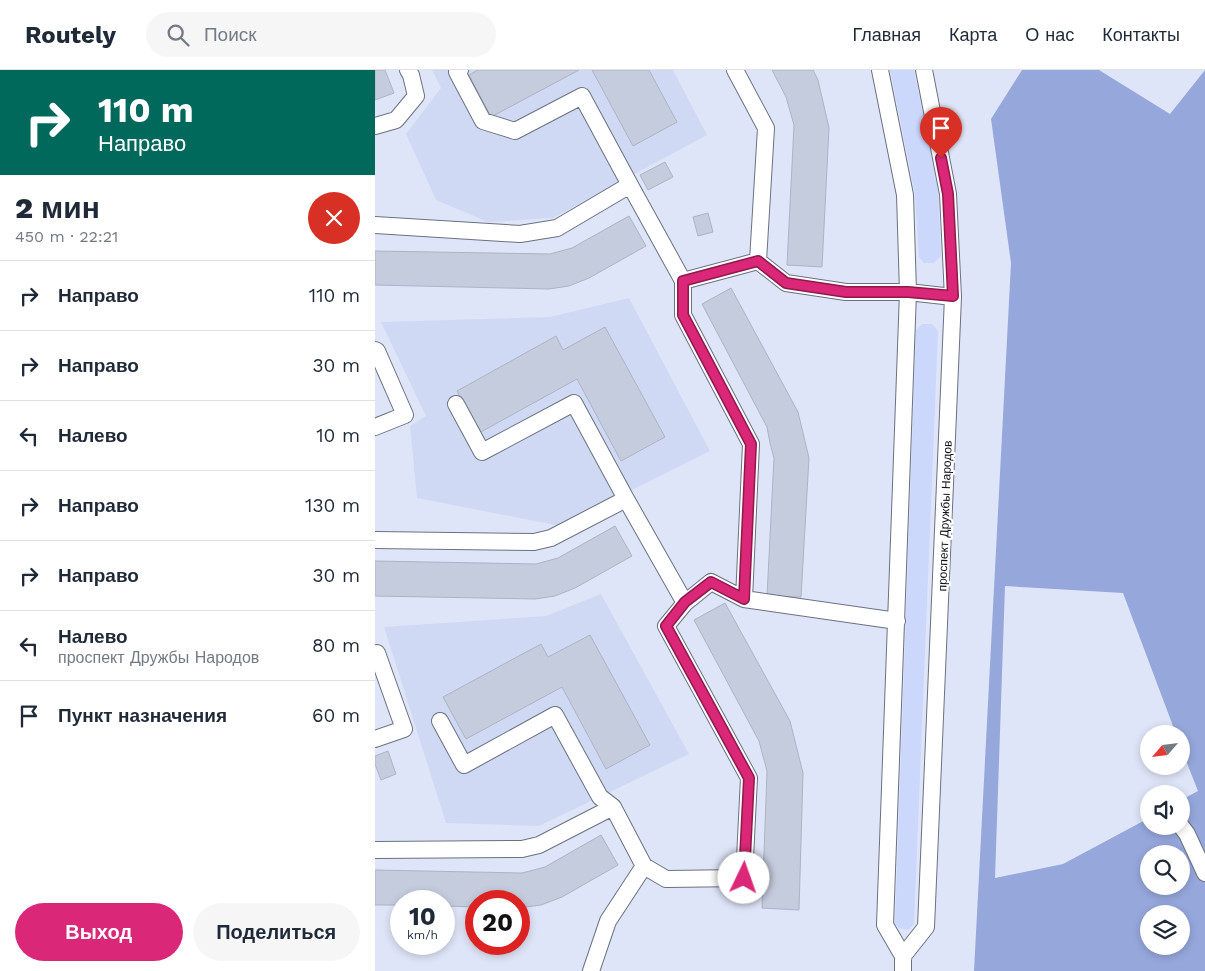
<!DOCTYPE html>
<html lang="ru">
<meta charset="utf-8">
<style>
body{margin:0;font-family:"Work Sans",sans-serif;background:#f6f6f7;color:#1f2937;height:100vh;display:flex;flex-direction:column;font-size:19px;white-space:nowrap}
*{box-sizing:border-box;margin:0}
p{font-size:16px;color:#747a83}
.icon{flex:none;width:28px;height:28px;fill:none;stroke:currentColor;stroke-width:2;stroke-linecap:round;stroke-linejoin:round}
.map{position:relative;flex:1;overflow:hidden}
.sheet{display:flex;flex-direction:column;background:#fff;width:375px}
.sheet>*{flex:none}
.hud{background:#00695c;color:#fff;overflow:hidden}
.needle{width:32px;rotate:242deg}
.fabs{position:absolute;left:765px;top:655px;display:grid;gap:10px}
.fabs a{display:grid;place-items:center;width:50px;height:50px;border-radius:50%;background:#fff;box-shadow:0 2px 8px #0003;font-size:25px}
.speed{position:absolute;left:15px;top:820px;display:flex;gap:10px;font-size:25px;font-weight:700;text-align:center}
.speed>*{display:grid;place-content:center;width:65px;height:65px;border-radius:50%;background:#fff;box-shadow:0 2px 8px #0003;line-height:1}
.speed small{font-size:12px;font-weight:400}
.speed .limit{border:8px solid #d22;background:#fff;color:#111}
.pin{position:absolute;display:grid;place-items:center;width:42px;height:42px;color:#fff;margin:-51px -21px;border-radius:50% 50% 50% 0;rotate:-45deg;box-shadow:0 0 5px #0007}
.pin .icon{rotate:45deg}
.me{position:absolute;width:55px;margin:-28px;rotate:3deg;stroke-linejoin:round;filter:drop-shadow(0 0 4px #0008)}
.turn{display:flex;align-items:center;gap:18px;height:105px;padding:0 15px;font-size:22px}
.turn .icon{width:65px;height:65px;stroke-width:2.5}
.turn b{display:block;font-size:35px;line-height:42px}
.round{display:grid;place-items:center;flex:none;width:52px;height:52px;border-radius:26px;background:#f6f6f7}
.headline{display:flex;align-items:center;justify-content:space-between;height:85px;padding:0 15px}
h1{font-size:30px;font-weight:800;line-height:38px}
.action{display:flex;gap:10px;margin-top:auto;padding:10px 15px}
.action a{flex:1;height:58px;border-radius:30px;background:#db2777;color:#fff;font-size:20px;font-weight:800;line-height:58px;text-align:center}
.action a+a{background:#f6f6f7;color:#1f2937}
ul{padding:0;list-style:none}
li{display:flex;align-items:center;gap:15px;height:70px;padding:0 15px;border-top:1px solid #e0e1e3}
li div{flex:1}
li b{display:block;font-size:19px}
li em{font-style:normal}
header{display:flex;align-items:center;gap:30px;box-sizing:border-box;height:70px;padding:0 25px;background:#fff;border-bottom:1px solid #e0e1e3}
header strong{font-size:24px}
nav{display:flex;gap:28px;margin-inline-start:auto;font-size:18px}
.search{width:350px;height:45px;background:#f6f6f7;display:flex;align-items:center;gap:12px;box-sizing:border-box;padding:0 18px;border-radius:28px;color:#747a83;font-size:19px}
main{display:flex;flex:1;min-height:0}
.map>svg:first-child{display:block}
.built{fill:#d0d9f3}
.green{fill:#cbd7fb}
.forest{fill:#96a7dc;fill-rule:evenodd}
.building{fill:#c5ccde;stroke:#acb3c5}
.lines{fill:none;stroke-linecap:round;stroke-linejoin:round}
.minor-casing{stroke:#6b7181;stroke-width:18}
.minor{stroke:#fff;stroke-width:16}
.route-casing{stroke:#8e194d;stroke-width:12}
.route{stroke:#db2777;stroke-width:9}
.labels{text-anchor:middle;stroke-width:4.5;stroke-linejoin:round;paint-order:stroke}
.street-label{font-size:12px;fill:#0f1117;stroke:#fff}
</style>
<header>
<strong>Routely</strong>
<div class="search"><svg class="icon" aria-label="search" viewBox="0 0 24 24"><circle cx="10" cy="10" r="6"/><path d="M15 15l6 6"/></svg>Поиск</div>
<nav><a>Главная</a><a>Карта</a><a>О нас</a><a>Контакты</a></nav>
</header>
<main>
<section class="sheet">
<div class="hud">
<div class="turn"><svg class="icon" aria-label="right" viewBox="0 0 24 24"><path d="M7 20v-9h11M14 6l5 5-5 5"/></svg><div><b>110 m</b>Направо</div></div>
</div>
<div class="headline"><div><h1>2 мин</h1><p>450 m · 22:21</p></div><a class="round" style="background:#d93025;color:#fff"><svg class="icon" aria-label="close" viewBox="0 0 24 24"><path d="M6 6l12 12M18 6L6 18"/></svg></a></div>
<ul>
<li><svg class="icon" aria-label="right" viewBox="0 0 24 24"><path d="M7 20v-9h11M14 6l5 5-5 5"/></svg><div><b>Направо</b></div><em>110 m</em></li>
<li><svg class="icon" aria-label="right" viewBox="0 0 24 24"><path d="M7 20v-9h11M14 6l5 5-5 5"/></svg><div><b>Направо</b></div><em>30 m</em></li>
<li><svg class="icon" aria-label="left" viewBox="0 0 24 24"><path d="M17 20v-9H6M10 6l-5 5 5 5"/></svg><div><b>Налево</b></div><em>10 m</em></li>
<li><svg class="icon" aria-label="right" viewBox="0 0 24 24"><path d="M7 20v-9h11M14 6l5 5-5 5"/></svg><div><b>Направо</b></div><em>130 m</em></li>
<li><svg class="icon" aria-label="right" viewBox="0 0 24 24"><path d="M7 20v-9h11M14 6l5 5-5 5"/></svg><div><b>Направо</b></div><em>30 m</em></li>
<li><svg class="icon" aria-label="left" viewBox="0 0 24 24"><path d="M17 20v-9H6M10 6l-5 5 5 5"/></svg><div><b>Налево</b><p>проспект Дружбы Народов</p></div><em>80 m</em></li>
<li><svg class="icon" aria-label="arrive" viewBox="0 0 24 24"><path d="M6 21V4h12l-3 4 3 4H6"/></svg><div><b>Пункт назначения</b></div><em>60 m</em></li>
</ul>
<div class="action"><a>Выход</a><a>Поделиться</a></div>
</section>
<div class="map">
<svg width="830" height="901" viewBox="0 0 830 901">
<rect width="100%" height="100%" fill="#dfe5f8"/>
<path class="built" d="M57 0H298L332 65 178 148 113 152 61 130 31 64 66 18Z
M254 228 335 381 185 456 42 428 35 356 51 346 6 252 175 247Z
M226 524 314 684 164 756 71 753 9 557 171 546Z"/>
<path class="green" d="M515 0H539L563 119 566 186 559 193H549L544 187 540 124Z
M547 254H557L563 261 539 854 533 860 524 858 520 854 541 260Z"/>
<path class="forest" d="M647 0H724L795 44 830 0V901H599L636 193 616 49ZM630 516 748 523 801 664H806V678L823 721 806 730V756H774V748L688 794 620 808ZM774 784H806V816H774ZM774 844H806V876H774Z"/>
<path class="building" d="M0 0H10L19 23 0 30Z
M103 0H204L116 47 94 5Z
M217 0H274L302 52 258 76Z
M397 0H438L443 10 454 58 447 197 412 195 419 55 411 27Z
M290 92 298 107 273 120 265 105Z
M333 143 338 162 323 166 318 147Z
M254 146 271 176 214 208 194 216 174 219 0 215V181L175 184 197 178Z
M356 218 423 342 434 388 426 527 392 526 399 388 395 373 392 357 327 234Z
M230 257 290 367 246 391 202 309 104 363 82 321 181 266 188 280Z
M240 456 257 486 200 518 180 526 160 529 0 526V491L161 494 183 488Z
M350 533 415 651 428 703 424 840 387 838 392 701 384 671 319 550Z
M215 565 275 675 231 699 187 617 91 669 68 627 166 574 173 587Z
M13 681 21 704 6 710 0 694V686Z
M226 765 243 795 187 827 166 835 144 838V831H101V837L69 836V831H26V835H0V800L147 803 170 797Z"/>
<g class="lines">
<defs>
<path id="minor" d="M85 0 82 2 108 51 140 61 207 26 255 115
M505 0 530 125 533 222 510 855 528 886V901
M0 56 21 50 41 26 36 5 33 0
M0 155 145 164 182 158 255 115 308 211V245L376 374 369 529
M383 191 411 213 471 222H533L578 227
M308 211 383 191 391 58 360 0
M0 280 2 281 30 345 0 357
M81 334 107 382 199 333 251 429
M0 470 159 472 176 468 251 429 310 533
M0 584 2 583 29 659 0 669
M65 651 89 695 180 645 225 727 238 737 269 796 233 851 216 901
M806 756 812 764 830 803
M0 780 147 779 164 775 238 737
M269 796 291 809 369 808 374 708 291 556 310 533 336 512 369 529 522 551
M528 886 551 857 578 227 573 124 549 0"/>
</defs>
<use href="#minor" class="minor-casing"/>
<use href="#minor" class="minor"/>
</g>
<g class="lines">
<defs>
<path id="route" d="M369 808 374 708 291 556 310 532 336 512 369 529 376 374 308 245V211L383 191 411 213 471 222H533L578 226 573 124 566 88"/>
</defs>
<use href="#route" class="route-casing"/>
<use href="#route" class="route"/>
</g>
<g class="labels">
<g class="street-label">
<text transform="translate(570 446) rotate(-88)" y="4">проспект Дружбы Народов</text>
</g>
</g>
</svg>
<div class="fabs">
<a><svg class="needle" viewBox="-14 -14 28 28"><path d="M0-13l5 13h-10z" fill="#e53935"/><path d="M0 13l5-13h-10z" fill="#747a83"/></svg></a>
<a><svg class="icon" aria-label="sound" viewBox="0 0 24 24"><path d="M4 9h4l5-4v14l-5-4H4zM17 9q2 3 0 6"/></svg></a>
<a><svg class="icon" aria-label="search" viewBox="0 0 24 24"><circle cx="10" cy="10" r="6"/><path d="M15 15l6 6"/></svg></a>
<a><svg class="icon" aria-label="layers" viewBox="0 0 24 24"><path d="M12 4l9 5-9 5-9-5zM3 14l9 5 9-5"/></svg></a>
</div>
<div class="speed"><div>10<small>km/h</small></div><div class="limit">20</div></div>
<div class="pin" style="left:566px;top:88px;background:#d93025"><svg class="icon" aria-label="arrive" viewBox="0 0 24 24"><path d="M6 21V4h12l-3 4 3 4H6"/></svg></div>
<svg class="me" style="left:369px;top:808px" viewBox="-20 -20 40 40"><circle r="19" fill="#fff"/><path d="M0-13L10 11 0 6-10 11z" fill="#db2777"/></svg>
</div>
</main>
